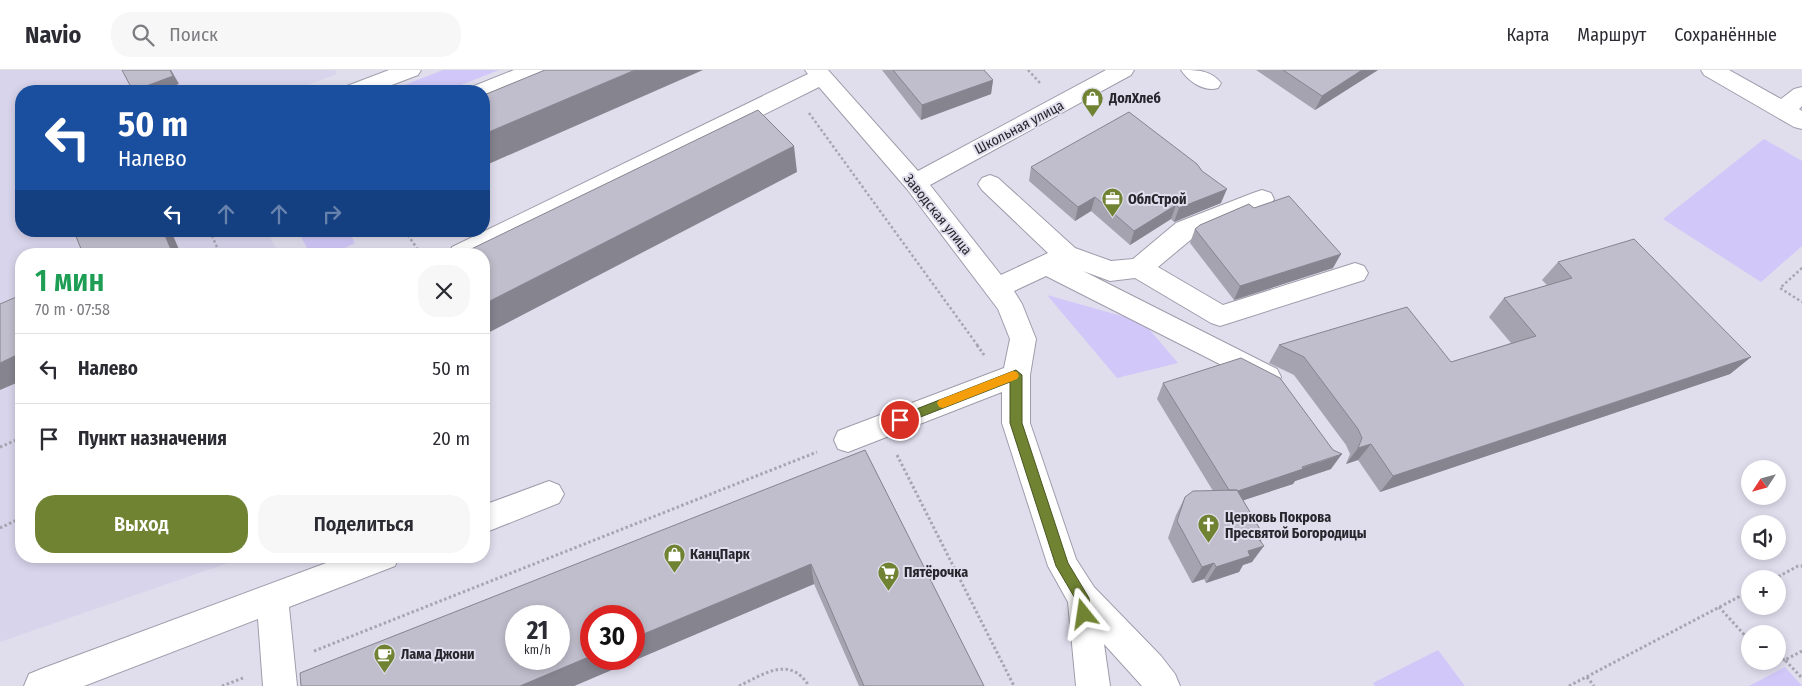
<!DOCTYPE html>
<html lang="ru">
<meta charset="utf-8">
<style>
body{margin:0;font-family:"Fira Sans Condensed",sans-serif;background:#f7f7f7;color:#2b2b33;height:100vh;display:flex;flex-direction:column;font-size:19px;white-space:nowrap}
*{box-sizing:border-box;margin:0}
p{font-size:16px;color:#7c7c81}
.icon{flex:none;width:28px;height:28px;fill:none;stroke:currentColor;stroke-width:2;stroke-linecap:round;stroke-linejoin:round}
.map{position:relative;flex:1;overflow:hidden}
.panel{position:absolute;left:15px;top:178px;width:475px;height:315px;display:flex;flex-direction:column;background:#fff;border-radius:20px;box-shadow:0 2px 8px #0003}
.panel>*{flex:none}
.banner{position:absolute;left:15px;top:15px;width:475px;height:152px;border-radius:20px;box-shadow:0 2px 8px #0003;background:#1a4fa0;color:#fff;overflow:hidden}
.needle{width:32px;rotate:234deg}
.tools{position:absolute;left:1741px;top:390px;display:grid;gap:10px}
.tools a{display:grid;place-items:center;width:45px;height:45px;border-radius:50%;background:#fff;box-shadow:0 2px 8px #0003;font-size:25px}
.speed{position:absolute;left:505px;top:535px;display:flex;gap:10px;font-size:25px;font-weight:700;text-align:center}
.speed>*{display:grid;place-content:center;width:65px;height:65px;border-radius:50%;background:#fff;box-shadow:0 2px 8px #0003;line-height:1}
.speed small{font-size:12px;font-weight:400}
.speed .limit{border:8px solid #d22;background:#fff;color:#111}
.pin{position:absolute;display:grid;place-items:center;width:42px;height:42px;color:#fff;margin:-21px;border:2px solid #fff;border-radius:50%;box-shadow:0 1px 5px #0007}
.me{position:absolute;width:55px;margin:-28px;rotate:345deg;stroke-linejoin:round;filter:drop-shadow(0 0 4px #0008)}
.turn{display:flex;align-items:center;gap:18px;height:105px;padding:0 20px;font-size:22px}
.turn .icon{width:65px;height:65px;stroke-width:2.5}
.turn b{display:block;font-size:35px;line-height:42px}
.lanes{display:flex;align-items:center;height:48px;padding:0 20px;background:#0003;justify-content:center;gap:25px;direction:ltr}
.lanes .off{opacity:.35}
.round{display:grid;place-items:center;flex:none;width:52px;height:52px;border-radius:20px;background:#f7f7f7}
.head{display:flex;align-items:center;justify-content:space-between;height:85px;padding:0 20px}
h1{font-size:30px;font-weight:600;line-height:38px;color:#1e9e55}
.cta{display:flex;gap:10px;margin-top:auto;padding:10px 20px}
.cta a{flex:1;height:58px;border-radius:20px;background:#708333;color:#fff;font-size:20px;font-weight:600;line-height:58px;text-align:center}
.cta a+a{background:#f7f7f7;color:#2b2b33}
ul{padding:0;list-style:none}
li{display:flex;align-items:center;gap:15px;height:70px;padding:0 20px;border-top:1px solid #e1e1e2}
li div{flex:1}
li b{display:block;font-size:19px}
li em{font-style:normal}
header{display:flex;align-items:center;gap:30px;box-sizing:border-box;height:70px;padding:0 25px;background:#fff;border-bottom:1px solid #e1e1e2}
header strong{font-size:24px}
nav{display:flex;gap:28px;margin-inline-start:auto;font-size:18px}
.search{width:350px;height:45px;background:#f7f7f7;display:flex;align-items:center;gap:12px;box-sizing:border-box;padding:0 18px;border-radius:20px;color:#7c7c81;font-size:19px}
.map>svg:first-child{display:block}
.built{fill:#d8d4eb}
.green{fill:#d1c7f8}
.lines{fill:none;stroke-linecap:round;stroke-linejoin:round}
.minor-casing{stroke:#9f9cab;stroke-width:2}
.path-far1{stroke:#a7a5b1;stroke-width:2.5;stroke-dasharray:2.5 2.5;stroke-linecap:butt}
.path{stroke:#a7a5b1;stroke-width:3;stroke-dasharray:2.5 2.5;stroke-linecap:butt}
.minor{fill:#fff;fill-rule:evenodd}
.wall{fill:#a5a3af}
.shaded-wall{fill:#86848f}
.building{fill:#c0bdcc;stroke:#86848f;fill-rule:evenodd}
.route{fill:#708333;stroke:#495521}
.slow{fill:#f59e0b}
.labels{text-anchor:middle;stroke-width:4;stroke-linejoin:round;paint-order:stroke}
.poi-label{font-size:14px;font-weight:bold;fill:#27262c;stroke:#e0deed;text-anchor:start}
.street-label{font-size:14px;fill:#27262c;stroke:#e0deed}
</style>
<header>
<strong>Navio</strong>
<div class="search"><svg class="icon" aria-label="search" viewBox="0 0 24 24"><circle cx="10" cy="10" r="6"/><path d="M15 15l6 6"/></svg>Поиск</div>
<nav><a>Карта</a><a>Маршрут</a><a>Сохранённые</a></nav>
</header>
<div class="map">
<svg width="1802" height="616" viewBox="0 0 1802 616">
<rect width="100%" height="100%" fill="#e0deed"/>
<path class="built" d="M0 0H335L337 4 291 21H21V161H267L279 184H21V486H248L0 572Z"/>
<path class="green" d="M443 0H499L446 21H389Z
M1764 69 1802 91V176L1761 212 1663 149Z
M298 161H348L355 173 332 184H310Z
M1047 225 1143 252 1178 293 1117 308Z
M1438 580 1465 616H1375L1373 613Z
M1785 597 1802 616H1749Z"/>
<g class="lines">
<defs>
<path id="minor" d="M389 0H421L418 5 376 21H344L347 16Z
M514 0H546L543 5 490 26 484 28V21H471L474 16Z
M805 0H828L918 101 1106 0H1134L1131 5 930 115 1001 205 1048 183 982 120 978 114 982 108 990 105 998 108 1075 178 1111 191 1133 189 1176 153 1253 123 1262 120 1271 123 1274 129 1271 135 1194 167 1158 197 1223 235 1355 193 1364 196 1368 203 1364 210 1220 256 1211 253 1135 208 1110 211 1083 201 1277 299 1281 307 1277 315 1267 318 1046 206 1014 221 1022 234 1036 269 1030 305V353L1076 489 1094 517 1161 586 1175 604 1180 616H1142L1104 574 1110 616H1076L1068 532 1048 496 1002 353V322L848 382 838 379 834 370 838 361 1004 298 1010 269 998 239 907 119 819 17 484 184H449L452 177 808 4Z
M1181 0C1197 0 1211 0 1221 13L1218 18C1204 22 1189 12 1181 0Z
M1701 0H1729L1781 29 1794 19 1802 17V36L1799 39 1802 41V59L1794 57 1704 5Z
M549 411 559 415 564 424 559 433 484 463V435Z
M345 486H399L395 496 289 537 297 616H263L258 549 84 616H24L29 604 41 599Z"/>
</defs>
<use href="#minor" class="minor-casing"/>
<path class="path-far1" d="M1028 0 1041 14
M809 43 978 276
M210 161 220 184
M405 161 421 184
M1802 198 1780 218 1802 232"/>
<path class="path" d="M977 275 984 285
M0 377 21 368
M897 385 1014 616
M0 458 21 448
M1774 509 1798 496H1802
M1719 537 1750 571
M314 581 817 382
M1802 581 1785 590 1802 608
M1778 588 1785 590
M1587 607 1594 616
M222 616 243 608
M739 616C764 604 790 585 809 616
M1569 616 1750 521"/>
<use href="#minor" class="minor"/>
</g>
<path class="wall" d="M882 0H984L993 10 991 24 921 50Z
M1256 0H1378L1315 40Z
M1031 97 1221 133 1174 152 1171 149 1130 175 1091 141 1075 151 1029 111Z
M1195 159 1333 198 1234 230 1190 173Z
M1558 192 1751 287 1730 304 1380 422 1358 390 1346 394 1350 384 1346 375 1294 305 1269 293 1279 275 1451 292 1511 273 1489 247 1504 228 1547 215 1542 210Z
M1163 313 1331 399 1295 411 1293 414 1243 430 1264 466 1261 471 1252 492 1243 495 1239 502 1206 513 1204 509 1192 513 1168 468 1176 445 1185 427 1213 421 1157 329Z
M865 380 984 616H859L814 514 574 616H301Z"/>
<path class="shaded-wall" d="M170 0H171L179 14 159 21H133Z
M635 0H703L484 96V64Z
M1362 0H1378L1315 40 1322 26Z
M993 10 991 24 921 50 922 35Z
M794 76 797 102 484 265V234Z
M1227 119 1221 133 1174 152 1179 138Z
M1095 127 1091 141 1075 151 1078 137Z
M1176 135 1171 149 1130 175 1134 161Z
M163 161H171L181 184H173Z
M1341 184 1333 198 1234 230 1240 216Z
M21 283V311L0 320V293Z
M1751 287 1730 304 1380 422 1393 406Z
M1371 374 1358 390 1346 394 1358 378Z
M1342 384 1331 399 1295 411 1293 414 1223 437 1231 423Z
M1264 466 1256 478 1264 476 1252 492 1243 495 1239 502 1206 513 1216 497 1258 468Z
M1214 493 1204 509 1192 513 1202 497Z
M811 494 814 514 574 616H520L591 586V589H634V568Z"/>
<path class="building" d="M122 0H170L173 6 133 21Z
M545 0H635L484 64V25Z
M893 0H984L993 10 922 35Z
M1283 0H1362L1322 26Z
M758 40 794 76 484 234V184H461Z
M1129 42 1197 94 1202 101 1227 119 1179 138 1176 135 1134 161 1095 127 1078 137 1031 97Z
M1289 126 1341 184 1240 216 1195 159 1200 155 1249 134 1254 138Z
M74 161H163L173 184H83Z
M1634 169 1751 287 1393 406 1371 374 1358 378 1362 368 1358 359 1304 287 1279 275 1407 237 1451 292 1536 266 1504 228 1572 208 1558 192Z
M21 225V283L0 293V234Z
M1241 288 1280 308 1333 380 1342 384 1302 397 1303 399 1238 421 1237 420H1229L1163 313Z
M865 380 984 616H864L811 494 634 568V546H591V586L520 616H301L300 603ZM516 546H559V589H516Z
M1237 420 1264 466 1258 468 1264 476 1248 481 1250 486 1216 497 1214 493 1202 497 1177 451 1185 427 1193 421Z"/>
<path class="route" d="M1016 300 1022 305V353L1068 493 1089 528 1091 544 1089 548 1084 550 1080 548 1076 530 1056 496 1010 353V312L900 355 896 354 894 350 896 347Z"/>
<path class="slow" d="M1013 301 1017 302 1019 306 1017 309 943 338 939 337 937 333 939 330Z"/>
<defs>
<symbol id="shop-pin" viewBox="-11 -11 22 30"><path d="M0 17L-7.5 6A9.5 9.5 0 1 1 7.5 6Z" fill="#708333" stroke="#e0deed"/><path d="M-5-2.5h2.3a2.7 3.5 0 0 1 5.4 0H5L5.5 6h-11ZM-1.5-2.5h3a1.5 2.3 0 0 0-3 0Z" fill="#fff"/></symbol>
<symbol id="office-pin" viewBox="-11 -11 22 30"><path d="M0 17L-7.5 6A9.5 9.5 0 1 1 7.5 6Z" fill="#708333" stroke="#e0deed"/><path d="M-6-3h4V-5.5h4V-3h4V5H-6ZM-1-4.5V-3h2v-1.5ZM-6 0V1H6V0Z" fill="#fff"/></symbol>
<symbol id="church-pin" viewBox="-11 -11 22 30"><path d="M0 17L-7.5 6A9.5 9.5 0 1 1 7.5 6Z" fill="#708333" stroke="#e0deed"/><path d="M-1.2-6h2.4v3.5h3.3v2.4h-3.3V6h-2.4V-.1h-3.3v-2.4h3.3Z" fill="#fff"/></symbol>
<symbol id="supermarket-pin" viewBox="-11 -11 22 30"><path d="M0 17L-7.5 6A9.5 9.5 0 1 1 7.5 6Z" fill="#708333" stroke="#e0deed"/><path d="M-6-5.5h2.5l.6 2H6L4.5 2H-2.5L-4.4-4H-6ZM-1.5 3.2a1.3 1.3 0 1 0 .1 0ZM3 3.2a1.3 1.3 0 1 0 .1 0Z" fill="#fff"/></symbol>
<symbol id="cafe-pin" viewBox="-11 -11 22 30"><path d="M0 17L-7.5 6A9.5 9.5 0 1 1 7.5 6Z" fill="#708333" stroke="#e0deed"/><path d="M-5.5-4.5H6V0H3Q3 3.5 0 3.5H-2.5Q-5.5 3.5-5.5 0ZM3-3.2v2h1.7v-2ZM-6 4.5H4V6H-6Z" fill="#fff"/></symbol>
</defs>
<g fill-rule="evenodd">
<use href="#shop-pin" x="1080" y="16" width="25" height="34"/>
<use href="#office-pin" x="1100" y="116" width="25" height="34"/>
<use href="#church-pin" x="1196" y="442" width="25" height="34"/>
<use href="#shop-pin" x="662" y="472" width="25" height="34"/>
<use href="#supermarket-pin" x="876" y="490" width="25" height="34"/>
<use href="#cafe-pin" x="372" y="572" width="25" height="34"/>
</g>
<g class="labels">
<g class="poi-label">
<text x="1109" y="33">ДолХлеб</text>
<text x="1128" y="134">ОблСтрой</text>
<text x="1225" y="452">Церковь Покрова<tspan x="1225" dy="16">Пресвятой Богородицы</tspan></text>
<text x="690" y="489">КанцПарк</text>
<text x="904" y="507">Пятёрочка</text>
<text x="401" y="589">Лама Джони</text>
</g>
<g class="street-label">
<text transform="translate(1019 57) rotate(-28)" y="5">Школьная улица</text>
<text transform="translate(938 144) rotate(51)" y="5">Заводская улица</text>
</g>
</g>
</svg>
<div class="tools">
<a><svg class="needle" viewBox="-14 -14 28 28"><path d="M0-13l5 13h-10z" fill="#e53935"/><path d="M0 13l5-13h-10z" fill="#7c7c81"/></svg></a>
<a><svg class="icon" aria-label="sound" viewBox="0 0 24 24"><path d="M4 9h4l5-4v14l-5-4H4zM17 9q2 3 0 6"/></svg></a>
<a>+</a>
<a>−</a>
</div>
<div class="speed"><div>21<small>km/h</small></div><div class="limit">30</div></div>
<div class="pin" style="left:900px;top:350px;background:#d93025"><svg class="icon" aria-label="arrive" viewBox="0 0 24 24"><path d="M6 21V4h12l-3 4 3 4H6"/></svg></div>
<svg class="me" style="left:1084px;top:544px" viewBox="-20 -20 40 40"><path d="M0-17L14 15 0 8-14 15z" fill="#708333" stroke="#fff" stroke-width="4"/></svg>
<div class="banner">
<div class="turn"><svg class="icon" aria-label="left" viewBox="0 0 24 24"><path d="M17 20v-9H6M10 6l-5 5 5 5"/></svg><div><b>50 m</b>Налево</div></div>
<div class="lanes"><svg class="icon" aria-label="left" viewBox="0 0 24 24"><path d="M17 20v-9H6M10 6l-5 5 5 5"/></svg><svg class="icon off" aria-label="ahead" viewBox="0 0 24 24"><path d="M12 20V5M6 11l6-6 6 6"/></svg><svg class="icon off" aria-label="ahead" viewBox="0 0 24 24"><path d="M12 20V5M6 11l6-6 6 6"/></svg><svg class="icon off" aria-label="right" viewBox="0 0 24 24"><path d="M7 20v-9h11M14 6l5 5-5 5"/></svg></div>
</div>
<section class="panel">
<div class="head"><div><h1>1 мин</h1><p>70 m · 07:58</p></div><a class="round"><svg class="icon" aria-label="close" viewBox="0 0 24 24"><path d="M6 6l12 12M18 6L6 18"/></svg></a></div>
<ul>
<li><svg class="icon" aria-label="left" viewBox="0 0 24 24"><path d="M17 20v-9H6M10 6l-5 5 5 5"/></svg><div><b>Налево</b></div><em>50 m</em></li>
<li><svg class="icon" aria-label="arrive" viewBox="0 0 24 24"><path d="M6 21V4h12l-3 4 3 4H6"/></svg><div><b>Пункт назначения</b></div><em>20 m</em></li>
</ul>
<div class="cta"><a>Выход</a><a>Поделиться</a></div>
</section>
</div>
